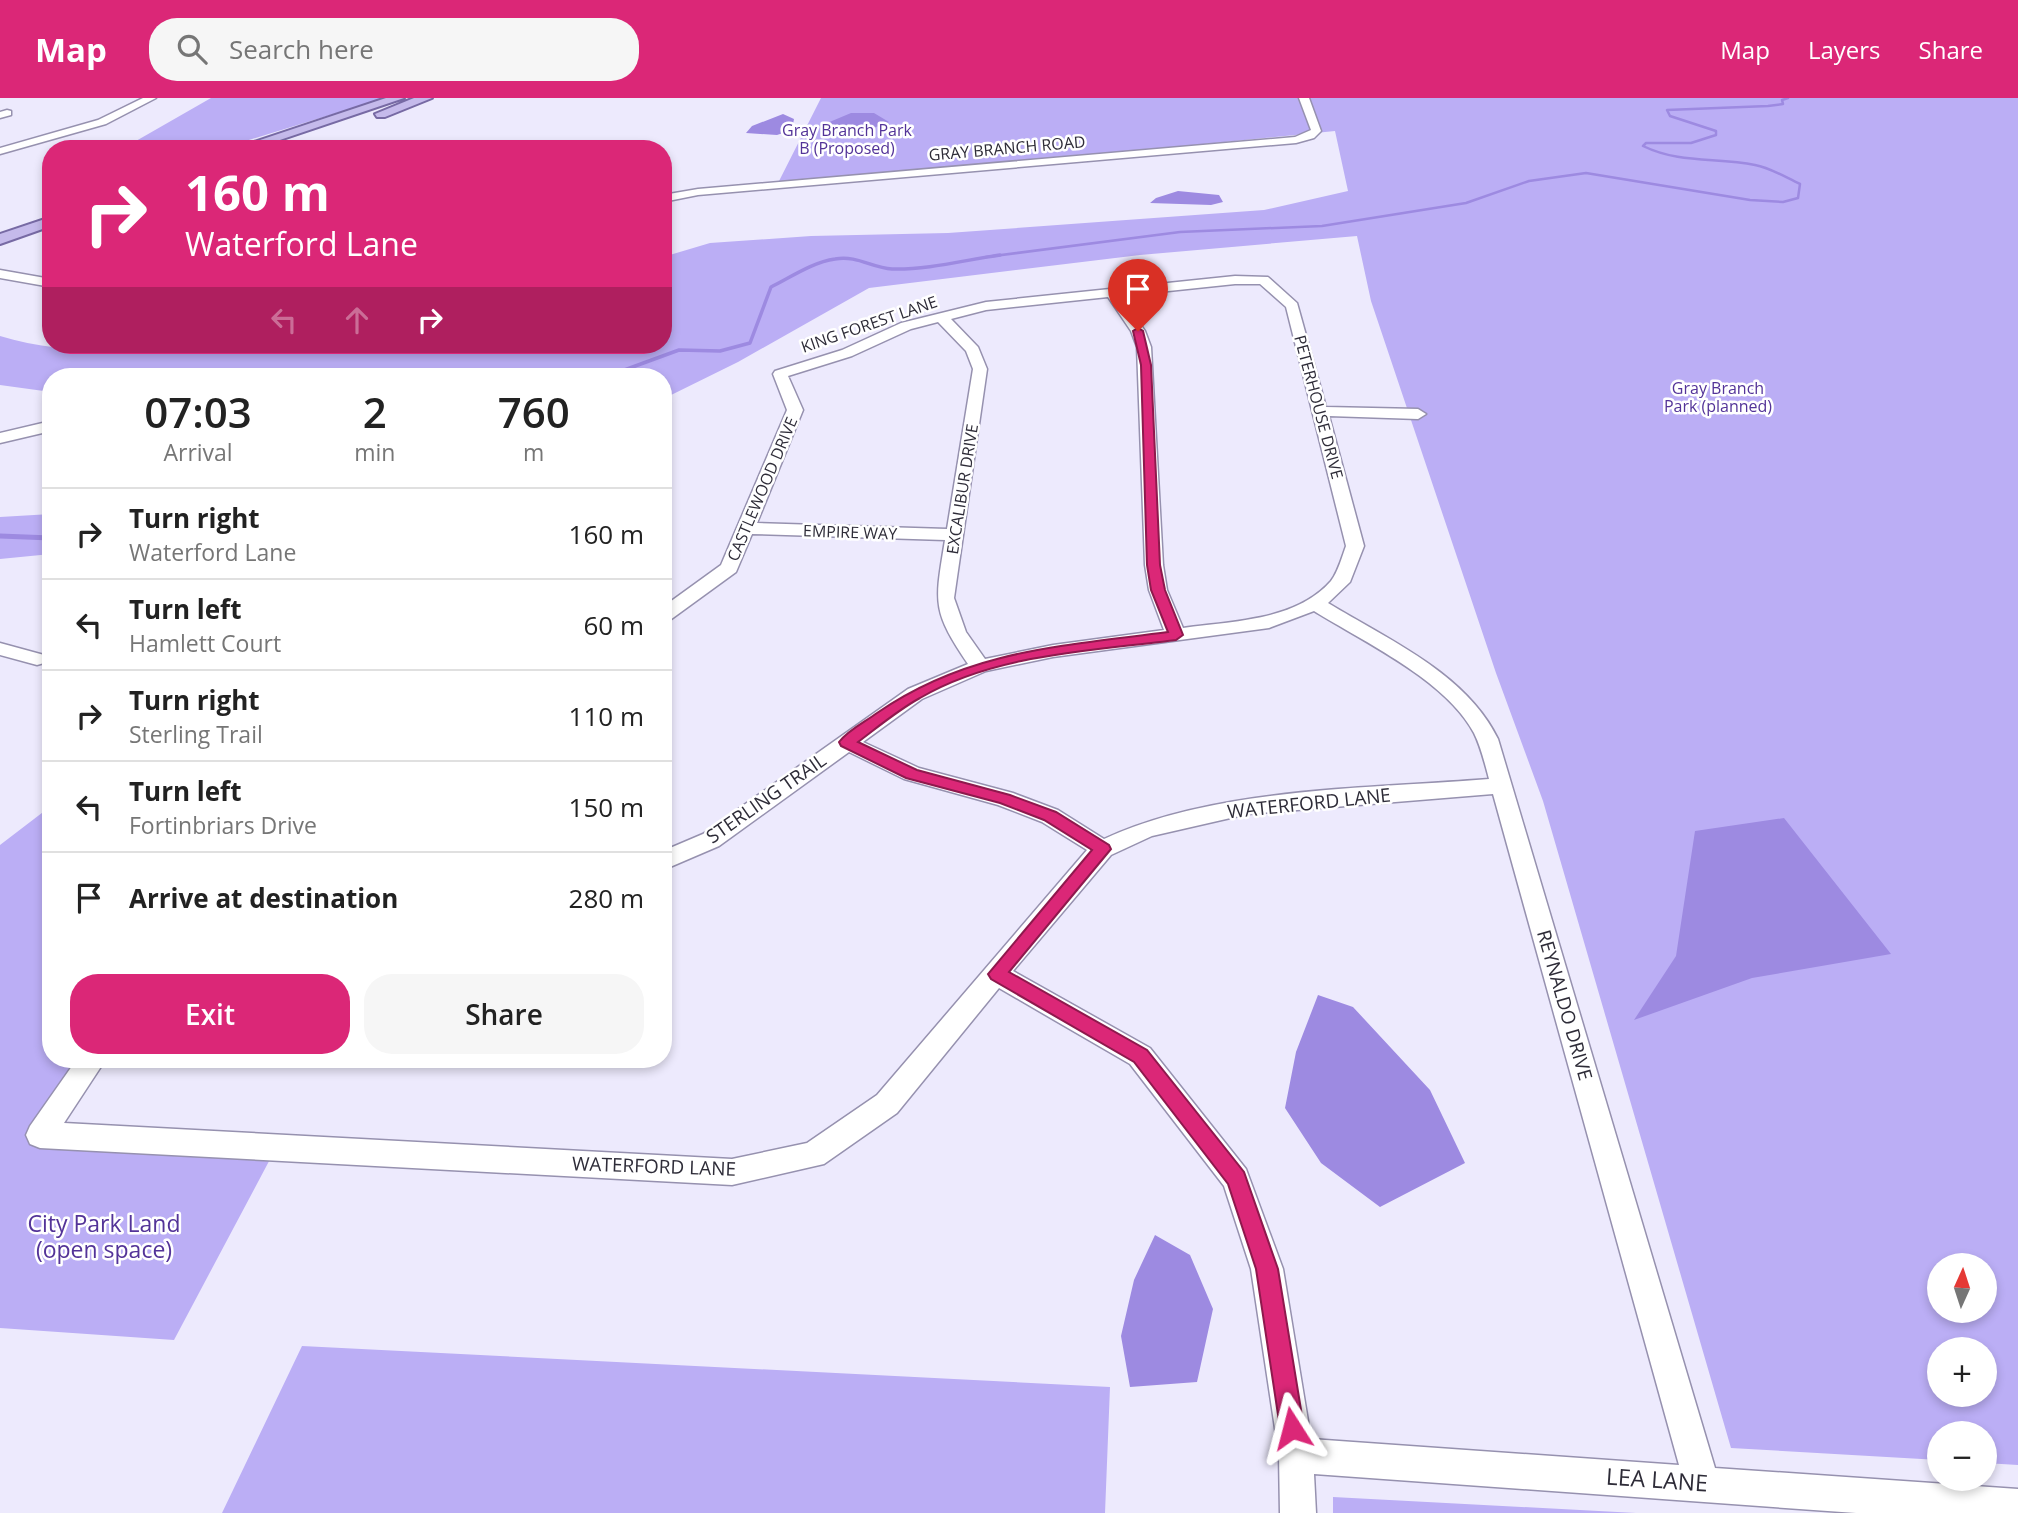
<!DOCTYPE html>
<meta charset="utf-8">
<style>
body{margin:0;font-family:"Open Sans",sans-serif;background:#f6f6f6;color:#222;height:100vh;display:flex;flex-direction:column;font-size:26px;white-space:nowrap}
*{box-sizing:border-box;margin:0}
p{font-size:23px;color:#767676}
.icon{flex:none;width:38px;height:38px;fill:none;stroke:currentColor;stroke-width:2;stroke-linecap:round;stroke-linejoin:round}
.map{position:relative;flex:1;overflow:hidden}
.details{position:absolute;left:42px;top:270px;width:630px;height:700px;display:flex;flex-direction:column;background:#fff;border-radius:28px;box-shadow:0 4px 10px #0003}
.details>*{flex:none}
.hud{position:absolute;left:42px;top:42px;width:630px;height:214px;border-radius:28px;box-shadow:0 4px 10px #0003;background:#db2777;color:#fff;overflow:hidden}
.needle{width:46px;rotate:3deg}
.tools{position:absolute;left:1927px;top:1155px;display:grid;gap:14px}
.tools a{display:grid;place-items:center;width:70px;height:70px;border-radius:50%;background:#fff;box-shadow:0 4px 10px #0003;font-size:35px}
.pin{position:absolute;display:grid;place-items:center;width:60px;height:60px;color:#fff;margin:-72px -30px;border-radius:50% 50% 50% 0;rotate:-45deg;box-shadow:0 0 7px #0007}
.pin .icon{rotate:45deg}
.me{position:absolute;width:77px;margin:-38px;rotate:351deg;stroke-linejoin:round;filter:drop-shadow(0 0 5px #0008)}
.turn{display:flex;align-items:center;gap:24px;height:147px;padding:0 28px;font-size:32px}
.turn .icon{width:91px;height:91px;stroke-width:2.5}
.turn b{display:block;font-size:49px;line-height:60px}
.lanes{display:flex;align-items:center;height:66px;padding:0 28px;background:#0003;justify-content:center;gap:35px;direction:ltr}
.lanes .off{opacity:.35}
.eta{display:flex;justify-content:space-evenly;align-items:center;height:119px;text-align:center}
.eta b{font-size:42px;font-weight:600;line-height:49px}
.primary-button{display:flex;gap:14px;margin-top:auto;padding:14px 28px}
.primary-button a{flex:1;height:80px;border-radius:28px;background:#db2777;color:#fff;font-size:28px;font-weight:600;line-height:80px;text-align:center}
.primary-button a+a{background:#f6f6f6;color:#222}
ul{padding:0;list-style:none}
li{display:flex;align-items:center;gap:21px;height:91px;padding:0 28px;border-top:2px solid #e0e0e0}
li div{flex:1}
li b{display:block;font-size:26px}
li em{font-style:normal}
header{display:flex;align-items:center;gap:42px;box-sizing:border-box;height:98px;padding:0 35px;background:#db2777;color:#fff}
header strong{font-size:33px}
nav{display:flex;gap:38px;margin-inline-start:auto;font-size:24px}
.search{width:490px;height:63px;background:#f6f6f6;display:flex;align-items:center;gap:18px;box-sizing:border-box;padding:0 24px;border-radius:28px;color:#767676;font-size:26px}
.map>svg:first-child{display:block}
.green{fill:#bbaef5;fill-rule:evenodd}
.water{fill:#9d8ae1}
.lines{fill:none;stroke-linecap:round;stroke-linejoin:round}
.stream-far2{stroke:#9d8ae1;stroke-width:2.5}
.stream-far1{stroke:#9d8ae1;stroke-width:3.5}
.stream{stroke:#9d8ae1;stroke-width:5}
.minor-casing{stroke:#9691af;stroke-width:3}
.major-casing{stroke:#776aa4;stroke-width:4}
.minor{fill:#fff;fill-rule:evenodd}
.major{fill:#c5baeb;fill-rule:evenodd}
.route{fill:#db2777;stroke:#8e194d;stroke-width:2}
.labels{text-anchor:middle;stroke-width:5;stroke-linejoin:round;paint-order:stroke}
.far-park-label{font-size:16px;fill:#533398;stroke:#fff}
.far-street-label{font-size:16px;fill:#2e2c38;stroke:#fff}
.street-label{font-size:19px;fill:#2e2c38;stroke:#fff}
.near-park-label{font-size:23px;fill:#533398;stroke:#fff}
.near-street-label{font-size:23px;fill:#2e2c38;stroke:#fff}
</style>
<header>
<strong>Map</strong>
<div class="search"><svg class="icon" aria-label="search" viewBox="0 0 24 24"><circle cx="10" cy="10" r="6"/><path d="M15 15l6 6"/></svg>Search here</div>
<nav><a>Map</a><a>Layers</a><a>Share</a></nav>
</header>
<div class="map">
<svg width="2018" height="1415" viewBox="0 0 2018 1415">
<rect width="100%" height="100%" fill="#edeafd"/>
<path class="green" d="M211 0H385L220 51H122Z
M821 0H2018V1367L1985 1365 1984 1335H1939V1362L1731 1350 1543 703 1496 575 1371 203 1357 138 1140 157 869 190 738 264 663 301V278H51V294L0 287V238C79 263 182 248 264 247 397 245 530 247 663 247V159L710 145 811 138 948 135 1264 112 1348 93 1335 33 776 89ZM1939 1167H1984V1213H1939ZM1939 1251H1984V1297H1939Z
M51 416V456L0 461V419Z
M51 708V961H94L41 1036 276 1050 174 1242 0 1230V747Z
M302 1248 1110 1289 1105 1415H222Z
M1333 1399 1636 1415H1333Z"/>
<path class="water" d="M851 15H874L889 24C874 34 838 30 820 28Z
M783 16 794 21 792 32 777 37 746 35 752 28Z
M1178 93 1219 97 1223 104 1211 107 1150 105 1156 100Z
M1784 720 1891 856 1752 880 1634 922 1676 858 1695 733Z
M1318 897 1353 909 1430 992 1465 1065 1380 1109 1321 1065 1285 1010 1296 954Z
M1155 1137 1190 1157 1213 1211 1197 1284 1130 1289 1121 1238 1134 1182Z"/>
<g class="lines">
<path class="stream-far2" d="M986 159 1180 134 1322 128 1466 105 1529 83 1586 75 1750 102 1783 104 1798 100 1800 86C1785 79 1771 70 1755 67 1716 59 1680 66 1643 48L1646 45H1691L1716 37V33L1670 18 1667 12 1768 8 1783 6 1782 2 1788 0"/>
<path class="stream-far1" d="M608 278 679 252 720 253 750 245 771 189C791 179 813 164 835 161 857 157 872 170 892 171 927 172 965 162 1000 157"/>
<path class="stream" d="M0 438 51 440"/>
<defs>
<path id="minor" d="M143 0H156L106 26 0 56V50L98 22Z
M1299 0H1309L1321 33 1314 40 1296 45 698 97 663 104V97L698 91 1295 39 1311 32Z
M7 12 11 13V17L0 20V14Z
M0 172 51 181V189L0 180Z
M1235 178 1268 179 1297 205 1326 309 1418 311 1426 316 1418 321 1329 318 1364 448 1350 484 1328 505C1387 541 1466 575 1498 641L1715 1370 2018 1391V1415H1856L1314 1376 1316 1415H1280L1279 1357 1251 1171 1224 1088 1130 966 999 890 897 1015 824 1066 732 1087 40 1050 30 1046 26 1037 30 1028 77 961H106L64 1025 732 1061 807 1045 877 997 1087 752 1042 724 998 707 904 681 849 654 719 748 663 772V753L703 736 908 591 968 566C931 512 935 504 945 442L752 436 736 474 670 522 663 524V509L721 467 787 312 773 276 775 273 842 252 901 225 986 204ZM1235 186H1260L1286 209 1346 448C1342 459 1338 474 1331 483 1296 523 1232 523 1183 530L1167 492 1163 467 1151 249 1145 233 1121 198ZM1108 199 1131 233 1137 249 1145 467 1149 492 1164 532 1053 547 985 561 966 534 954 500 987 271 978 249 951 221 986 212ZM938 224 966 253 973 271 947 431 757 425 803 312 788 278 852 258 911 231ZM1314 513C1364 544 1446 582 1474 635 1481 649 1485 666 1489 681 1366 691 1216 689 1104 741L1058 712 1013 695 919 670 863 644 922 601 986 573 1053 559 1269 530ZM1493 696 1679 1367 1311 1341 1283 1171 1246 1071 1150 950 1013 873 1111 757 1152 738 1248 716Z
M51 323V333L0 345V335Z
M0 545 44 557 47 561 44 565 37 567 0 557Z"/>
<path id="major" d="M386 0H404L253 51H233Z
M414 0H432L385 19H377L375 16Z
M51 119V128L0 146V136Z"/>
</defs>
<use href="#minor" class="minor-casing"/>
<use href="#major" class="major-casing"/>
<use href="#minor" class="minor"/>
<use href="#major" class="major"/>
</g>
<path class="route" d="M1138 230 1143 233 1151 267 1160 467 1165 492 1183 537 1176 542C1091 553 995 556 920 600 898 612 878 629 858 644L917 672 1010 697 1056 714 1109 747 1111 751 1009 874 1147 952 1244 1074 1278 1171 1304 1330 1301 1339 1292 1342 1284 1339 1280 1330 1256 1171 1228 1086 1134 964 991 881 988 876 1092 752 1044 722 1000 705 906 680 841 648 839 644C848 632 865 624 877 615 968 552 1062 548 1168 534L1151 492 1147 467 1141 267 1133 233Z"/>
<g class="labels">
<g class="far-park-label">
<text x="847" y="38">Gray Branch Park<tspan x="847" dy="18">B (Proposed)</tspan></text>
<text x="1718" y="296">Gray Branch<tspan x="1718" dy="18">Park (planned)</tspan></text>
</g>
<g class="far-street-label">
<text transform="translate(1007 50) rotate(-5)" y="6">GRAY BRANCH ROAD</text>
<text transform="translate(869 226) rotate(-19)" y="6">KING FOREST LANE</text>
<text transform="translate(1319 309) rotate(75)" y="6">PETERHOUSE DRIVE</text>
<text transform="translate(762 391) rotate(-67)" y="6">CASTLEWOOD DRIVE</text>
<text transform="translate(962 391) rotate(-81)" y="6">EXCALIBUR DRIVE</text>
<text transform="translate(850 434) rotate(2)" y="6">EMPIRE WAY</text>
</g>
<g class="street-label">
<text transform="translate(766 700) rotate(-35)" y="7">STERLING TRAIL</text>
<text transform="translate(1309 705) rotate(-6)" y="7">WATERFORD LANE</text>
<text transform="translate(1565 907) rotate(74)" y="7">REYNALDO DRIVE</text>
<text transform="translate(654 1068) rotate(2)" y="7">WATERFORD LANE</text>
</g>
<g class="near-park-label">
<text x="104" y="1134">City Park Land<tspan x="104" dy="26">(open space)</tspan></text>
</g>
<g class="near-street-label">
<text transform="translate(1657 1382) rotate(4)" y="8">LEA LANE</text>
</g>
</g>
</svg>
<div class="tools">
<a><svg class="needle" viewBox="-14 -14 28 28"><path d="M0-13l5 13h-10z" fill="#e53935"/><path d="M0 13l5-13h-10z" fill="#767676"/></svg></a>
<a>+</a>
<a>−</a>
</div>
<div class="pin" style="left:1138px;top:233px;background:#d93025"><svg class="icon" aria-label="arrive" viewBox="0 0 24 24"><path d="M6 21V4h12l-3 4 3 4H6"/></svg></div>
<svg class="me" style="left:1292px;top:1330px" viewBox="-20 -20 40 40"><path d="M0-17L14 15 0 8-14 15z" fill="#db2777" stroke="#fff" stroke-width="4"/></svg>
<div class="hud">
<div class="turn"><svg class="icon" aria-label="right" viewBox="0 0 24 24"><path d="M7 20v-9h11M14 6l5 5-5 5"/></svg><div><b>160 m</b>Waterford Lane</div></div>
<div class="lanes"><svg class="icon off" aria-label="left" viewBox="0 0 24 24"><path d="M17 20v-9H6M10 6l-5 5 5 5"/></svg><svg class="icon off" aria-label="ahead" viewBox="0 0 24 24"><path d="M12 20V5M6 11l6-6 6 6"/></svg><svg class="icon" aria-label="right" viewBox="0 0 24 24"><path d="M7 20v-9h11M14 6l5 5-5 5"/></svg></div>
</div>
<section class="details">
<div class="eta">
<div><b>07:03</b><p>Arrival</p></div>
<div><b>2</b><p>min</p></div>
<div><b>760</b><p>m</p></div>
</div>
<ul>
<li><svg class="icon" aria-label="right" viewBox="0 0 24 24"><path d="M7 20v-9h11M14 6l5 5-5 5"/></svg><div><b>Turn right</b><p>Waterford Lane</p></div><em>160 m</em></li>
<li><svg class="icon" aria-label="left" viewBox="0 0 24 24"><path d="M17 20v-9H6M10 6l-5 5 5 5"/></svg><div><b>Turn left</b><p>Hamlett Court</p></div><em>60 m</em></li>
<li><svg class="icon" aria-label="right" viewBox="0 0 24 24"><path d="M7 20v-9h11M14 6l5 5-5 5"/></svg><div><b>Turn right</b><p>Sterling Trail</p></div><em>110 m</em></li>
<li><svg class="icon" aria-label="left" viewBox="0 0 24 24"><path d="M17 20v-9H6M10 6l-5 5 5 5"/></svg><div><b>Turn left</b><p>Fortinbriars Drive</p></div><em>150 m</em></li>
<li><svg class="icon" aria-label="arrive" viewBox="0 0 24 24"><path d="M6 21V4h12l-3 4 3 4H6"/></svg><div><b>Arrive at destination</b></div><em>280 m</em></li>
</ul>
<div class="primary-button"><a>Exit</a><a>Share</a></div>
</section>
</div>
